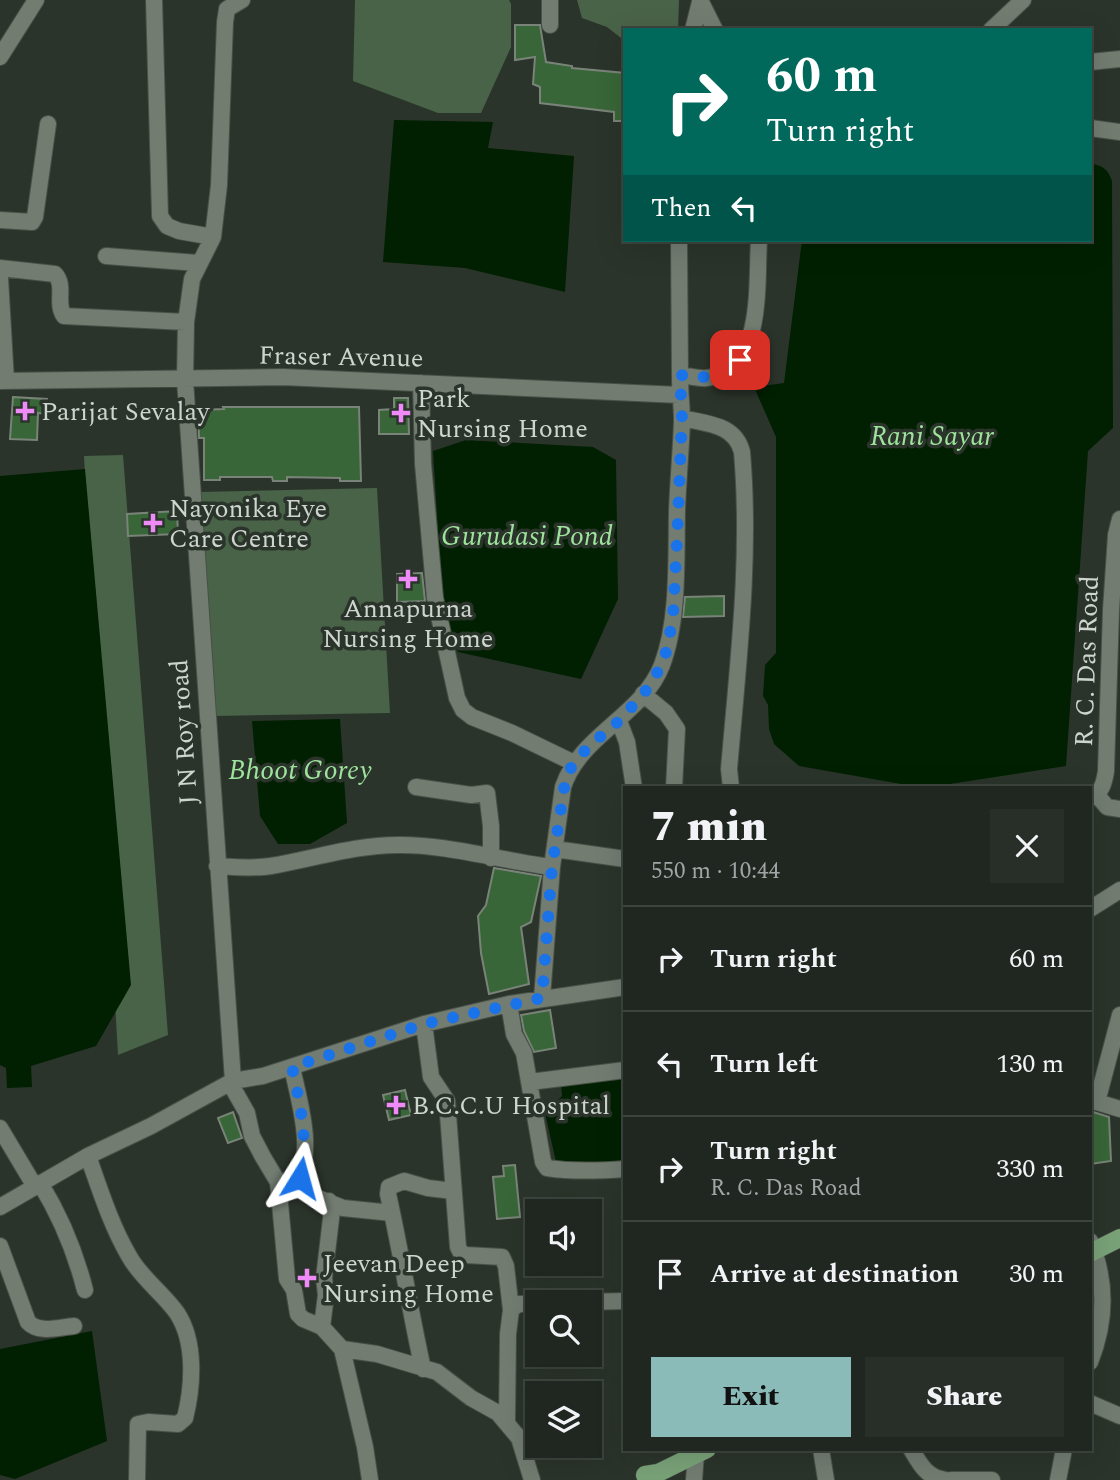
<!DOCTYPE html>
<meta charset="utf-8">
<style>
body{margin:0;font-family:Spectral,serif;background:#282f29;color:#f1f3f6;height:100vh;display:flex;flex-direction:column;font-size:26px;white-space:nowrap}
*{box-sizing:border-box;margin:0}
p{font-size:23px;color:#a2a5a5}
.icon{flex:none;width:38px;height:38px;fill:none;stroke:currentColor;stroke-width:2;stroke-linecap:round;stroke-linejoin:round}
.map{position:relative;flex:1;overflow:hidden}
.panel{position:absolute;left:623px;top:786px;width:469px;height:665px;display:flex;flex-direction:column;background:#202720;border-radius:0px;box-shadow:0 7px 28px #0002,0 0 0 2px #3d443e}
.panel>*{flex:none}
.hud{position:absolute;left:623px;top:28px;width:469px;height:214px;border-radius:0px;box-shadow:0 7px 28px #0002,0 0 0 2px #3d443e;background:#00695c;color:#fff;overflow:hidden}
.fabs{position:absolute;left:525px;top:1199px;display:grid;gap:14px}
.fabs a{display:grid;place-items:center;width:77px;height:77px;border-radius:0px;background:#202720;box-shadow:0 7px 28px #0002,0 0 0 2px #3d443e;font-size:35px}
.pin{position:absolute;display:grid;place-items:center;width:60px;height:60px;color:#fff;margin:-30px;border-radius:14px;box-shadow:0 4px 10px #0006}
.me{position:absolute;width:77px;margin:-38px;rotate:8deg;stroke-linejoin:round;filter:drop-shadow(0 0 5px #0008)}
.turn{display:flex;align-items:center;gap:24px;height:147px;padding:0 28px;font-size:32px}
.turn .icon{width:91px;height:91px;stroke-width:2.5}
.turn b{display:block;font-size:49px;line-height:60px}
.then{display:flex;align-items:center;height:66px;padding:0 28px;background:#0003;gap:14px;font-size:26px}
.round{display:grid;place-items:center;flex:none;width:74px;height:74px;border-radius:0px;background:#282f29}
.headline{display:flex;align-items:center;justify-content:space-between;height:119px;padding:0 28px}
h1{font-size:42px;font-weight:800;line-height:52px}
.action{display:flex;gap:14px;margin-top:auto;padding:14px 28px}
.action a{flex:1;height:80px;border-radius:0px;background:#8bbbb9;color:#111;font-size:28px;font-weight:800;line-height:80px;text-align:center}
.action a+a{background:#282f29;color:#f1f3f6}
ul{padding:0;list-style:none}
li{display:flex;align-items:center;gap:21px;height:105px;padding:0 28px;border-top:2px solid #3d443e}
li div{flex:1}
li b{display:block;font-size:26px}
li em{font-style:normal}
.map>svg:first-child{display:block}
.green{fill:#496348}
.water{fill:#002001}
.building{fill:#386638;stroke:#798378;stroke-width:2}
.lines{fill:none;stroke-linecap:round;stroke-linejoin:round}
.minor-casing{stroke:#485047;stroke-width:18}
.major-casing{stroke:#485047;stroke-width:19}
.minor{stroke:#727c71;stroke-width:16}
.major{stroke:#79a278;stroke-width:18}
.route{stroke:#1a73e8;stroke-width:12;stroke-dasharray:0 21.6}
.poi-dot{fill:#ee8bf8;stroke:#2b342b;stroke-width:2.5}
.labels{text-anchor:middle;stroke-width:7;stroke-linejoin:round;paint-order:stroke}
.street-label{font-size:26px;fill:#ced4ce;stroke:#2b342b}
.poi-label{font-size:26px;fill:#ced4ce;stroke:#2b342b;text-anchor:start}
.water-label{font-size:28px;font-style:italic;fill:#9ee39c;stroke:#2b342b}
</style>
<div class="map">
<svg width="1120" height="1480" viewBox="0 0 1120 1480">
<rect width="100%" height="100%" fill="#2b342b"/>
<path class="green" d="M355 0H509L511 4V47L481 113H438L353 81Z
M577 0H679L678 30H625V41L607 27 582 18Z
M123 455 168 1035 118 1055 84 456Z
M377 488 390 713 214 716 199 492Z"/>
<path class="water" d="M394 120 493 122 488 148 574 156 565 292 465 268 383 262Z
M1090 163C1103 166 1108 169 1112 181L1113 428 1088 451 1066 766 924 788 799 766 774 744 769 729 768 705 763 696 765 665 776 653V437L754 387 784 383 802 240H1090Z
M466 440 593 447 616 460 618 599 581 679 458 652 444 624 433 451Z
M85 469 131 985 96 1046 31 1066 32 1087 7 1088 6 1068 0 1065V476Z
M340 719 347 823 310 844H278L260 816 252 721Z
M625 1076V1163L621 1167 556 1162 543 1104 555 1103 562 1096 561 1083Z
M92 1331 107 1441 15 1479 0 1475V1349Z"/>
<path class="building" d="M515 25H540L546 62 572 66V68L625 73V121H614V112L540 103V87L533 84 535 57 515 60Z
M13 397 47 399 46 414 38 413 37 440 10 439Z
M394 398H408L409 434H379V410L394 409Z
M223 407H359L361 481H340V478L287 477V481H273L272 477H220V480H204V438H199L198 410 224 409Z
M177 511 178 534 128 536 127 514Z
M422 573 425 601 397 602V574Z
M724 596V616L683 617 685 597Z
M494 868 541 876 531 922 521 927 529 984 489 994 481 953 478 916 486 905Z
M550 1010 556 1048 534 1052 524 1031 521 1015Z
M405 1090 411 1115 389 1120 383 1095Z
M1090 1111 1109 1117 1111 1161 1090 1164Z
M233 1112 242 1138 228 1143 218 1118Z
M515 1165 520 1217 497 1219 493 1177 504 1176 503 1166Z"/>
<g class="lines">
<defs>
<path id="minor" d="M154 0 160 216 167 226 179 231 213 237
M550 0V25
M700 0 715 30
M693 30 700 2
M991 30 1023 0
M0 57 36 0
M1090 62 1120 59
M1090 128 1120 132
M0 220 32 222 35 217 48 124
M106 256 198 263
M0 268 55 274C66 286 55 303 64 316L186 322
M0 278 6 381
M680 375C689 376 699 379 707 378 765 372 756 282 759 240
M0 381 283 377 680 395
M421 383 423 464 435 598 457 698 463 710 472 717 512 733 574 763
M682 418C707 424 735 424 742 452 751 558 738 663 729 769L731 788
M643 694 666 713 677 729 674 788
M619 721 627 742 634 788
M416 787 471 795 487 793 491 826V858
M1097 795 1107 807 1120 809
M1090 798C1102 792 1104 784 1106 771L1111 610 1116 535 1120 519
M555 849 625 859
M217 866C234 867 253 869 271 866 313 859 354 845 398 845 446 844 502 861 552 867
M1090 909 1120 890
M542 998 552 867 563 787C580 735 642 716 662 665 679 620 676 559 677 511 678 481 681 451 682 421 682 407 680 393 680 378 680 332 679 286 679 240
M509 1004 514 1034 524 1053 543 1162 547 1168C573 1172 599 1171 625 1169
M424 1024 431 1077 447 1101 458 1247 461 1253 466 1255 502 1257 506 1266 511 1310
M292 1067C300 1106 316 1152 294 1189
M233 1081 185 380 186 322 192 279 213 237 219 185 225 22 227 9 242 0
M530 1082 625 1070
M230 1083 247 1113 252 1136 263 1157 278 1182 343 1208 392 1213
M1090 1100 1120 1109
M1097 1102 1120 1015
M0 1128 34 1185
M88 1156C100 1190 111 1225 129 1256 141 1278 163 1293 177 1313 196 1342 193 1386 185 1418L178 1424 148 1422 138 1424 137 1480
M278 1182 287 1279 294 1290 298 1314 303 1319 322 1327 342 1349 365 1447 370 1480
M40 1183C61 1217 75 1251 85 1290
M0 1207 88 1156 151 1126 233 1081 263 1076 424 1024 509 1004 625 987
M1090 1241C1107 1281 1106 1322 1090 1362
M0 1246 28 1322C39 1334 59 1327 74 1326
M586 1302 625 1301
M322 1327 326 1295 324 1278 332 1210 329 1201
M342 1349 377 1354 437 1372 471 1398 498 1413 519 1438 532 1480
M423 1369C410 1311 401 1252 388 1194L389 1187 404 1181 428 1188 453 1191
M1090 1403 1120 1416
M507 1422 508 1334 511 1310 518 1304H537
M821 1449 826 1480
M911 1449C920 1464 926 1477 945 1480
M694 1480 696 1454
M951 1480H992
M1058 1480 1064 1449"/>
<path id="major" d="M1090 1253 1120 1238
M645 1475 658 1473 707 1449"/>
</defs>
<use href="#minor" class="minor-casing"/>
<use href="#major" class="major-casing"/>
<use href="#minor" class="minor"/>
<use href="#major" class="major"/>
</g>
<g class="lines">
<path class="route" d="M300 1178C309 1139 300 1105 292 1067L424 1024 542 998 552 867 566 776 574 763 588 747 619 721 643 694 654 680 667 650 673 616 677 541 682 418 680 375C709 379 718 379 740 360"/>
</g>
<g class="poi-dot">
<path d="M21.5 400.5h7v7h7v7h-7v7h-7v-7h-7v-7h7z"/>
<path d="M397.5 402.5h7v7h7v7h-7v7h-7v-7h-7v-7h7z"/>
<path d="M149.5 512.5h7v7h7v7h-7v7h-7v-7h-7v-7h7z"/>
<path d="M404.5 568.5h7v7h7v7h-7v7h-7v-7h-7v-7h7z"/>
<path d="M392.5 1094.5h7v7h7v7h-7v7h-7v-7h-7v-7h7z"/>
<path d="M303.5 1267.5h7v7h7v7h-7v7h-7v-7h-7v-7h7z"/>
</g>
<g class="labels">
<g class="street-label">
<text transform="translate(341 356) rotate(1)" y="9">Fraser Avenue</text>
<text transform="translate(1086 661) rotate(-88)" y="9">R. C. Das Road</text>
<text transform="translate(183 732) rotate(-94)" y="9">J N Roy road</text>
</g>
<g class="poi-label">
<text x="417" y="407">Park<tspan x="417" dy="30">Nursing Home</tspan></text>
<text x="41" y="420">Parijat Sevalay</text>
<text x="169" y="517">Nayonika Eye<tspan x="169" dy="30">Care Centre</tspan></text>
<text x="408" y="617" text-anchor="middle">Annapurna<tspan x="408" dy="30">Nursing Home</tspan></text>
<text x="412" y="1114">B.C.C.U Hospital</text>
<text x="323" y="1272">Jeevan Deep<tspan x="323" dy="30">Nursing Home</tspan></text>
</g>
<g class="water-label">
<text x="932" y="445">Rani Sayar</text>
<text x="527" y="545">Gurudasi Pond</text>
<text x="300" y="779">Bhoot Gorey</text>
</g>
</g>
</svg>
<div class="fabs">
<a><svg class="icon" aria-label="sound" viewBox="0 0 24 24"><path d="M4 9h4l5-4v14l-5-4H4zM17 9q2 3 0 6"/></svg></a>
<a><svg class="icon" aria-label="search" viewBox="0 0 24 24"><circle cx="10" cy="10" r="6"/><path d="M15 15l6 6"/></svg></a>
<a><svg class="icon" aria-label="layers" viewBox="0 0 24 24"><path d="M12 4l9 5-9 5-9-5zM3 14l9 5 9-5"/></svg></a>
</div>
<div class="pin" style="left:740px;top:360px;background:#d93025"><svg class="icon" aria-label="arrive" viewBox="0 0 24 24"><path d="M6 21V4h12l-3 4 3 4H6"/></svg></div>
<svg class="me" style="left:300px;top:1178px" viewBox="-20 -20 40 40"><path d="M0-17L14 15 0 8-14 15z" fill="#1a73e8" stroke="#fff" stroke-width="4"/></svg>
<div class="hud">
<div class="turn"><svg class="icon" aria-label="right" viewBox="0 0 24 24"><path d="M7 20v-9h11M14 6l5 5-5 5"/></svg><div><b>60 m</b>Turn right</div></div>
<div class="then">Then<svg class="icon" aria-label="left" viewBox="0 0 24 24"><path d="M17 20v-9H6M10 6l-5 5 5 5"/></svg></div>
</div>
<section class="panel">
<div class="headline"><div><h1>7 min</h1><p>550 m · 10:44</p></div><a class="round"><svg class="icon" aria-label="close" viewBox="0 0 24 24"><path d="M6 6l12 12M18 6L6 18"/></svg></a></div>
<ul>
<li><svg class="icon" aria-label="right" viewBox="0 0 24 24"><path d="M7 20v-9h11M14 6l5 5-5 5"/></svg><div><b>Turn right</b></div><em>60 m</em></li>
<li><svg class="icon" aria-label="left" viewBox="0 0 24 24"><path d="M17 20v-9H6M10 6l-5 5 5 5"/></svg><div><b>Turn left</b></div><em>130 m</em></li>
<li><svg class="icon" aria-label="right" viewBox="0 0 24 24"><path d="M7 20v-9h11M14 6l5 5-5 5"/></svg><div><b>Turn right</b><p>R. C. Das Road</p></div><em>330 m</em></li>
<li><svg class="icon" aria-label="arrive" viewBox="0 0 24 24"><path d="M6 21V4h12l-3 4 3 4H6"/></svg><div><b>Arrive at destination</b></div><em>30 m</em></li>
</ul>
<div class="action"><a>Exit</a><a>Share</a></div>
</section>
</div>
